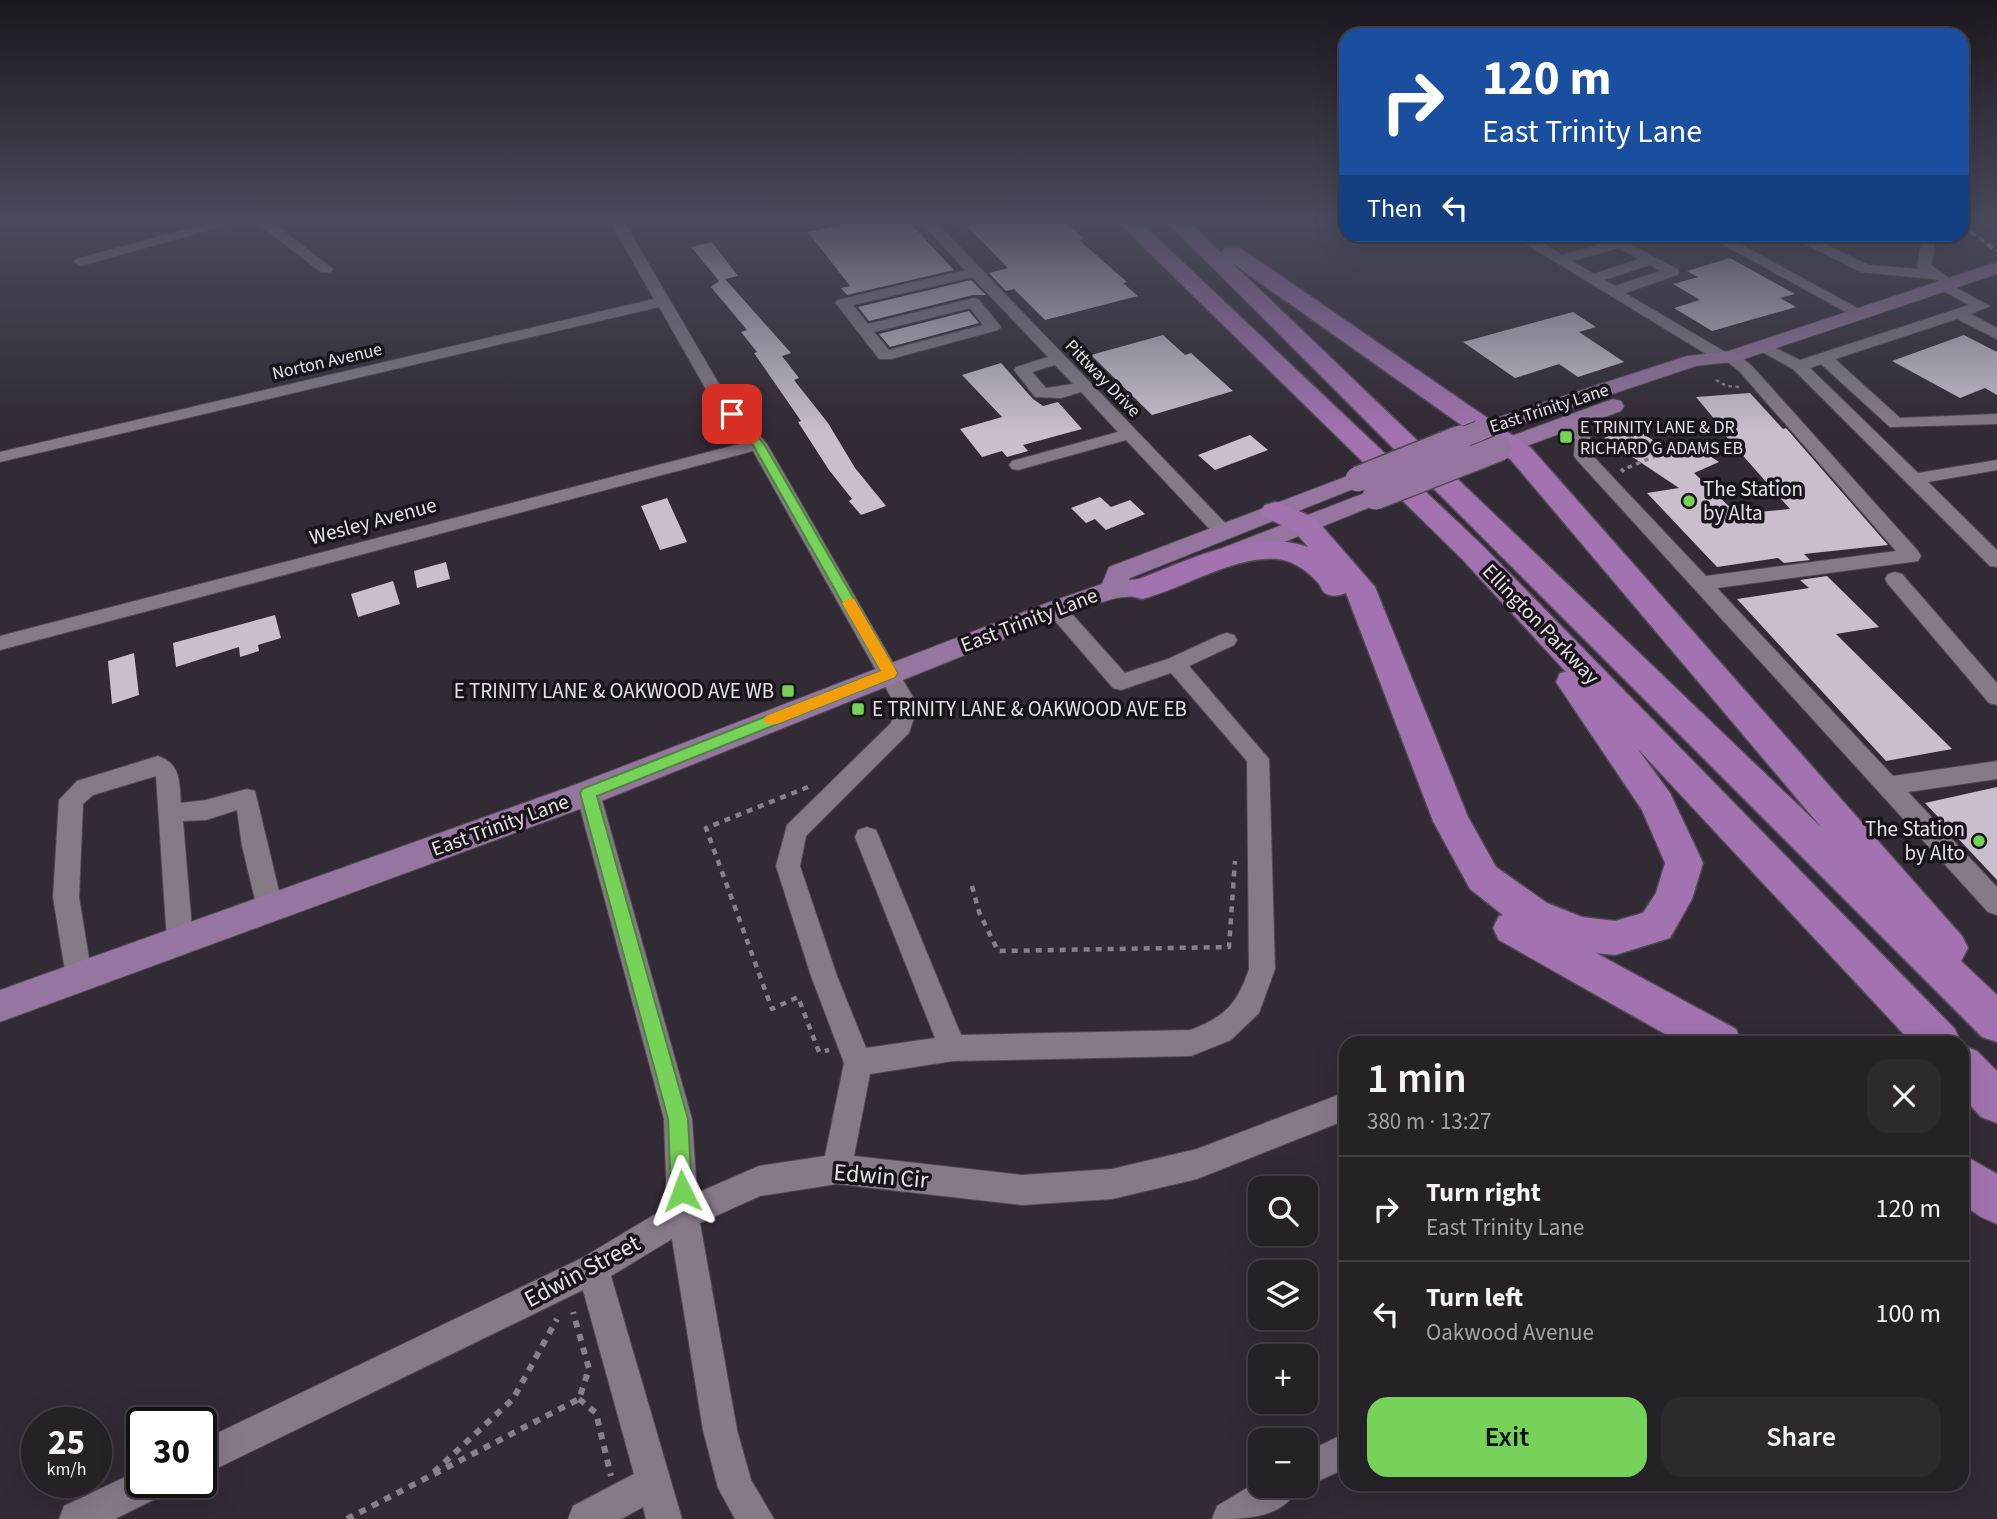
<!DOCTYPE html>
<meta charset="utf-8">
<style>
body{margin:0;font-family:"Source Sans 3",sans-serif;background:#2e282f;color:#f1f3f6;height:100vh;display:flex;flex-direction:column;font-size:26px;white-space:nowrap}
*{box-sizing:border-box;margin:0}
p{font-size:23px;color:#a4a3a7}
.icon{flex:none;width:38px;height:38px;fill:none;stroke:currentColor;stroke-width:2;stroke-linecap:round;stroke-linejoin:round}
.map{position:relative;flex:1;overflow:hidden}
.panel{position:absolute;left:1339px;top:1036px;width:630px;height:455px;display:flex;flex-direction:column;background:#262027;border-radius:21px;box-shadow:0 7px 28px #0002,0 0 0 2px #423e44}
.panel>*{flex:none}
.hud{position:absolute;left:1339px;top:28px;width:630px;height:214px;border-radius:21px;box-shadow:0 7px 28px #0002,0 0 0 2px #423e44;background:#1a4fa0;color:#fff;overflow:hidden}
.tools{position:absolute;left:1248px;top:1176px;display:grid;gap:14px}
.tools a{display:grid;place-items:center;width:70px;height:70px;border-radius:14px;background:#262027;box-shadow:0 7px 28px #0002,0 0 0 2px #423e44;font-size:35px}
.speed{position:absolute;left:21px;top:1407px;display:flex;gap:14px;font-size:35px;font-weight:700;text-align:center}
.speed>*{display:grid;place-content:center;width:91px;height:91px;border-radius:50%;background:#262027;box-shadow:0 7px 28px #0002,0 0 0 2px #423e44;line-height:1}
.speed small{font-size:18px;font-weight:400}
.speed .limit{border:4px solid #111;border-radius:10px;background:#fff;color:#111}
.pin{position:absolute;display:grid;place-items:center;width:60px;height:60px;color:#fff;margin:-30px;border-radius:14px;box-shadow:0 4px 10px #0006}
.me{position:absolute;width:77px;margin:-38px;rotate:357deg;stroke-linejoin:round;filter:drop-shadow(0 0 5px #0008)}
.turn{display:flex;align-items:center;gap:24px;height:147px;padding:0 28px;font-size:32px}
.turn .icon{width:91px;height:91px;stroke-width:2.5}
.turn b{display:block;font-size:49px;line-height:60px}
.then{display:flex;align-items:center;height:66px;padding:0 28px;background:#0003;gap:14px;font-size:26px}
.round{display:grid;place-items:center;flex:none;width:74px;height:74px;border-radius:21px;background:#2e282f}
.headline{display:flex;align-items:center;justify-content:space-between;height:119px;padding:0 28px}
h1{font-size:42px;font-weight:600;line-height:52px}
.primary-button{display:flex;gap:14px;margin-top:auto;padding:14px 28px}
.primary-button a{flex:1;height:80px;border-radius:21px;background:#77d259;color:#111;font-size:28px;font-weight:600;line-height:80px;text-align:center}
.primary-button a+a{background:#2e282f;color:#f1f3f6}
ul{padding:0;list-style:none}
li{display:flex;align-items:center;gap:21px;height:105px;padding:0 28px;border-top:2px solid #423e44}
li div{flex:1}
li b{display:block;font-size:26px}
li em{font-style:normal}
.map>svg:first-child{display:block}
.building{fill:#c9bfcc}
.lines{fill:none;stroke-linecap:round;stroke-linejoin:round}
.minor-casing{stroke:#4f4951;stroke-width:2}
.major-casing{stroke:#4f4951;stroke-width:2}
.highway-casing{stroke:#4f4951;stroke-width:3}
.path-far3{stroke:#878189;stroke-width:2.5;stroke-dasharray:3.5 3.5;stroke-linecap:butt}
.path-far2{stroke:#878189;stroke-width:3.5;stroke-dasharray:4.5 4.5;stroke-linecap:butt}
.path-far1{stroke:#878189;stroke-width:4.5;stroke-dasharray:6 6;stroke-linecap:butt}
.path{stroke:#878189;stroke-width:6;stroke-dasharray:7 7;stroke-linecap:butt}
.minor{fill:#857b87;fill-rule:evenodd}
.major{fill:#9676a0;fill-rule:evenodd}
.highway{fill:#a273b0;fill-rule:evenodd}
.rail{stroke:#c2bcc4;stroke-width:3.5;stroke-dasharray:7 3.5;stroke-linecap:butt}
.major-bridge-far1-casing{stroke:#4f4951;stroke-width:22;stroke-linecap:butt}
.major-bridge-casing{stroke:#4f4951;stroke-width:28;stroke-linecap:butt}
.major-bridge-far1{stroke:#9676a0;stroke-width:20}
.major-bridge{stroke:#9676a0;stroke-width:25}
.route{fill:#77d259;stroke:#4d883a;stroke-width:2}
.slow{fill:#f59e0b}
.poi-dot{fill:#77d259;stroke:#181419;stroke-width:2.5}
.labels{text-anchor:middle;stroke-width:7;stroke-linejoin:round;paint-order:stroke}
.far-street-label{font-size:18px;fill:#e6e1e8;stroke:#181419}
.far-poi-label{font-size:18px;fill:#e6e1e8;stroke:#181419;text-anchor:start}
.poi-label{font-size:21px;fill:#e6e1e8;stroke:#181419;text-anchor:start}
.street-label{font-size:21px;fill:#e6e1e8;stroke:#181419}
.near-street-label{font-size:24px;fill:#e6e1e8;stroke:#181419}
</style>
<div class="map">
<svg width="1997" height="1519" viewBox="0 0 1997 1519">
<rect width="100%" height="100%" fill="#322a34"/>
<path class="building" d="M865 220H907L954 270 847 295 841 288 850 286 808 232Z
M961 220H1064L1084 239 1079 240 1127 282 1123 283 1138 296 1045 320 1014 289 1006 291 989 273 1008 268Z
M712 242 738 276 725 279 791 353 782 356 799 378 794 380 828 423 855 468 886 506 861 515 849 501 852 499 829 470 798 422 801 421 754 353 757 352 741 332 747 330 711 287 719 281 691 247Z
M1730 258 1795 294 1780 298 1796 307 1712 331 1674 308 1700 300 1673 284 1698 277 1687 271Z
M971 280 986 295H973L869 321 858 307Z
M969 311 979 323 890 347 879 334Z
M1573 312 1596 327 1579 332 1624 362 1578 377 1559 364 1515 378 1463 342Z
M1163 335 1185 355 1191 353 1233 391 1152 415 1091 355Z
M1964 335 1997 352V395L1985 388 1960 398 1892 361Z
M1001 363 1033 399 1043 406 1058 402 1082 429 1023 445 1028 451 1007 457 1002 451 982 457 960 429 1002 417 962 375Z
M1750 393 1783 429 1786 428 1888 545 1804 554 1810 560 1784 563 1778 558 1717 567 1647 493 1679 488 1604 438 1633 427 1671 452 1691 444 1719 462 1694 473 1737 514 1790 509 1723 433H1726L1696 397Z
M1250 435 1268 450 1215 470 1198 455Z
M1100 497 1111 507 1130 500 1145 514 1106 530 1095 519 1086 523 1071 508Z
M667 498 687 542 660 550 641 506Z
M446 562 450 579 417 588 414 571Z
M1827 576 1879 627 1836 634 1952 749 1886 761 1737 599 1809 588 1800 580Z
M393 581 400 604 358 617 351 594Z
M275 615 281 638 258 645 259 651 240 657 239 647 176 667 173 643Z
M134 653 139 695 112 704 108 661Z
M1997 787V880L1925 803Z"/>
<g class="lines">
<defs>
<path id="minor" d="M221 220H245L81 266 74 262 76 259Z
M253 220H269L333 269 331 272H321Z
M609 220H623L726 396 767 444 918 706 909 733 806 836 800 866 837 976 866 1048 935 1038 855 837 858 830 867 827 876 830 879 837 961 1035 1191 1030C1226 1016 1237 1004 1249 969L1247 761 1171 673 1121 690 1113 688 1049 614 1046 609 1049 604H1063L1125 673 1168 659 1220 635 1227 633 1234 635 1237 640 1234 645 1189 666 1269 759 1275 969 1259 1013 1231 1040 1191 1056 953 1061 870 1074 854 1156 1022 1175 1112 1169 1197 1149 1346 1092V1120L1197 1179 1112 1199 1022 1205 837 1184 760 1196 700 1223 737 1430 751 1480 774 1519H735L718 1488 703 1430 672 1239 611 1276 682 1519H646L643 1507 621 1519H568L573 1506 634 1474 583 1290 201 1476V1441L582 1258 667 1207 664 1119 576 793 580 786 588 784 596 786 600 793 692 1119 697 1193 759 1166 825 1156 844 1063 811 976 776 866 787 825 891 723 896 706 753 451 0 650V636L747 442 711 398 659 307 0 462V452L654 299Z
M919 220H934L1230 528 1232 532 1230 536H1216L1126 440 1018 470 1012 469 1009 465 1012 461 1118 432 1081 392 1061 398 1035 397 1014 370 1016 367 1048 357 972 277 853 305 868 324 974 298 979 300 1001 327 998 330 891 359H879L838 306 835 303 838 300 965 270ZM970 308 983 325 889 350 874 332ZM1055 365 1073 384 1046 388 1032 372Z
M1510 234H1528L1562 255 1620 239 1677 269 1679 272 1677 275 1625 293 1727 353 1737 354 1752 366 1918 551 1921 556 1918 561 1911 562 1717 588 1893 776 1997 761V779L1908 792 1997 887V915L1988 912 1577 460 1574 456 1575 439 1556 424 1565 419C1587 425 1593 434 1592 455L1706 576 1896 551 1740 372 1729 363 1719 362ZM1618 248 1639 259 1594 274 1572 261ZM1650 265 1660 271 1615 286 1604 280Z
M1704 234H1722L1870 315 1862 320 1857 318Z
M1785 234H1804L1869 265 1919 269 1917 266 1923 234H1937L1931 265 1949 278 1945 282 1990 306 1971 314 1997 328V339L1957 319 1835 359 1900 418 1997 414V424L1890 427 1821 364 1810 368 1918 473 1997 460V470L1928 482 1997 550V567L1990 566 1793 369 1753 347 1761 342 1767 344 1800 360 1969 305 1940 289 1938 286 1942 282 1934 279 1861 272Z
M1895 572 1902 574 1997 683V705L1989 703 1888 584 1885 579 1888 574Z
M158 756C181 764 179 781 181 803L206 800 247 789 255 791 283 908 279 916 270 919 261 916 257 908 242 846 237 810 206 820 183 821 193 941 189 949 180 952 171 949 167 941 156 776 93 795 83 804 79 897 92 977 88 985 79 989 70 985 66 977 53 897 59 800 77 781Z
M1346 1433V1468L1306 1487 1302 1486H1306V1452Z
M142 1469V1482H170L165 1494 115 1519H59L64 1506Z
M1260 1480V1486H1299C1284 1519 1246 1519 1212 1519L1217 1506Z"/>
<path id="major" d="M1997 262V274L1738 361 1696 366 1487 436H1471L1468 431 1471 426 1687 356 1729 351Z
M1613 399 1621 401 1624 406 1621 411 1508 453H1492L1489 448 1492 443Z
M1358 472 1366 474 1370 479 1366 484 1130 578 1129 580C1146 580 1159 568 1175 573L1179 579C1165 602 1134 593 1113 599 1097 603 1081 610 1065 615L599 802 0 1022V990L577 784 1047 603 1102 584 1109 567Z
M1375 489 1383 492 1387 497 1383 502 1235 562 1226 564 1217 562 1213 556 1217 550Z"/>
<path id="highway" d="M1116 220H1138L1482 545 1955 1029 1961 1043H1912L1637 748 1670 793 1703 863 1692 899 1670 938 1615 955 1596 953 1736 1029 1742 1043H1681L1499 940 1493 928 1499 916 1503 915 1470 889 1433 821 1346 593C1340 595 1332 598 1325 593 1322 591 1321 587 1319 584 1309 572 1294 561 1278 559 1235 555 1184 588 1142 599L1131 596 1127 589 1131 582C1186 562 1249 527 1308 547L1295 532 1265 517 1261 511 1265 505 1275 502 1285 505 1315 518 1375 587 1468 817 1496 867 1547 903 1582 917 1615 921 1643 913 1656 893 1665 863 1642 810 1556 682 1560 673 1566 672 1462 559Z
M1165 220H1187L1221 253 1224 248H1240L1531 448 1962 936 1968 948 1961 961 1997 995V1042L1982 1037ZM1232 263 1511 460 1821 827Z
M1962 1045 1977 1051 1997 1071V1123L1981 1117 1962 1096Z
M1962 1154 1997 1174V1224L1981 1217 1962 1204Z"/>
</defs>
<use href="#minor" class="minor-casing"/>
<use href="#major" class="major-casing"/>
<use href="#highway" class="highway-casing"/>
<path class="path-far3" d="M1716 380 1727 386 1740 387
M1604 427 1613 433 1619 430 1635 440"/>
<path class="path-far2" d="M1624 472 1622 470 1658 455 1632 438"/>
<path class="path-far1" d="M808 787 706 828 772 1009 798 997 819 1052 829 1050
M972 886 979 912 998 951 1229 947 1235 861"/>
<path class="path" d="M579 1399 596 1413 611 1476
M434 1472 513 1399 557 1319
M347 1519 579 1399 589 1369 573 1312"/>
<use href="#minor" class="minor"/>
<use href="#major" class="major"/>
<use href="#highway" class="highway"/>
<path class="rail" d="M1962 225 1997 251"/>
<defs>
<path id="major-bridge-far1" d="M1456 440 1479 431"/>
<path id="major-bridge" d="M1358 479 1460 438
M1375 497 1500 448"/>
</defs>
<use href="#major-bridge-far1" class="major-bridge-far1-casing"/>
<use href="#major-bridge" class="major-bridge-casing"/>
<use href="#major-bridge-far1" class="major-bridge-far1"/>
<use href="#major-bridge" class="major-bridge"/>
</g>
<linearGradient id="sky" x2="0" y2="1"><stop stop-color="#1c171d"/><stop offset="0.51" stop-color="#494a5c"/><stop offset="1" stop-color="#494a5c" stop-opacity="0"/></linearGradient>
<rect width="1997" height="433" fill="url(#sky)"/>
<path class="route" d="M728 411H736L764 444 897 673 895 677 597 796 688 1119 692 1191 689 1198 682 1201 675 1198 671 1191 668 1119 580 793 582 789 881 671 753 445 728 416Z"/>
<path class="slow" d="M849 598 854 599 895 669 897 673 895 677 777 724H766L764 720 766 716 881 671 842 603Z"/>
<g class="poi-dot">
<rect x="1559" y="430" width="14" height="14" rx="3.5"/>
<circle cx="1689" cy="501" r="7"/>
<rect x="781" y="684" width="14" height="14" rx="3.5"/>
<rect x="851" y="702" width="14" height="14" rx="3.5"/>
<circle cx="1979" cy="841" r="7"/>
</g>
<g class="labels">
<g class="far-street-label">
<text transform="translate(327 361) rotate(-13)" y="6">Norton Avenue</text>
<text transform="translate(1103 378) rotate(46)" y="6">Pittway Drive</text>
<text transform="translate(1549 408) rotate(-18)" y="6">East Trinity Lane</text>
</g>
<g class="far-poi-label">
<text x="1580" y="433">E TRINITY LANE &amp; DR<tspan x="1580" dy="21">RICHARD G ADAMS EB</tspan></text>
</g>
<g class="poi-label">
<text x="1703" y="496">The Station<tspan x="1703" dy="24">by Alta</tspan></text>
<text x="774" y="698" text-anchor="end">E TRINITY LANE &amp; OAKWOOD AVE WB</text>
<text x="872" y="716">E TRINITY LANE &amp; OAKWOOD AVE EB</text>
<text x="1965" y="836" text-anchor="end">The Station<tspan x="1965" dy="24">by Alto</tspan></text>
</g>
<g class="street-label">
<text transform="translate(373 521) rotate(-15)" y="7">Wesley Avenue</text>
<text transform="translate(1029 620) rotate(-21)" y="7">East Trinity Lane</text>
<text transform="translate(1541 624) rotate(46)" y="7">Ellington Parkway</text>
<text transform="translate(500 825) rotate(-20)" y="7">East Trinity Lane</text>
</g>
<g class="near-street-label">
<text transform="translate(881 1176) rotate(5)" y="8">Edwin Cir</text>
<text transform="translate(582 1271) rotate(-28)" y="8">Edwin Street</text>
</g>
</g>
</svg>
<div class="tools">
<a><svg class="icon" aria-label="search" viewBox="0 0 24 24"><circle cx="10" cy="10" r="6"/><path d="M15 15l6 6"/></svg></a>
<a><svg class="icon" aria-label="layers" viewBox="0 0 24 24"><path d="M12 4l9 5-9 5-9-5zM3 14l9 5 9-5"/></svg></a>
<a>+</a>
<a>−</a>
</div>
<div class="speed"><div>25<small>km/h</small></div><div class="limit">30</div></div>
<div class="pin" style="left:732px;top:414px;background:#d93025"><svg class="icon" aria-label="arrive" viewBox="0 0 24 24"><path d="M6 21V4h12l-3 4 3 4H6"/></svg></div>
<svg class="me" style="left:682px;top:1191px" viewBox="-20 -20 40 40"><path d="M0-17L14 15 0 8-14 15z" fill="#77d259" stroke="#fff" stroke-width="4"/></svg>
<div class="hud">
<div class="turn"><svg class="icon" aria-label="right" viewBox="0 0 24 24"><path d="M7 20v-9h11M14 6l5 5-5 5"/></svg><div><b>120 m</b>East Trinity Lane</div></div>
<div class="then">Then<svg class="icon" aria-label="left" viewBox="0 0 24 24"><path d="M17 20v-9H6M10 6l-5 5 5 5"/></svg></div>
</div>
<section class="panel">
<div class="headline"><div><h1>1 min</h1><p>380 m · 13:27</p></div><a class="round"><svg class="icon" aria-label="close" viewBox="0 0 24 24"><path d="M6 6l12 12M18 6L6 18"/></svg></a></div>
<ul>
<li><svg class="icon" aria-label="right" viewBox="0 0 24 24"><path d="M7 20v-9h11M14 6l5 5-5 5"/></svg><div><b>Turn right</b><p>East Trinity Lane</p></div><em>120 m</em></li>
<li><svg class="icon" aria-label="left" viewBox="0 0 24 24"><path d="M17 20v-9H6M10 6l-5 5 5 5"/></svg><div><b>Turn left</b><p>Oakwood Avenue</p></div><em>100 m</em></li>
</ul>
<div class="primary-button"><a>Exit</a><a>Share</a></div>
</section>
</div>
